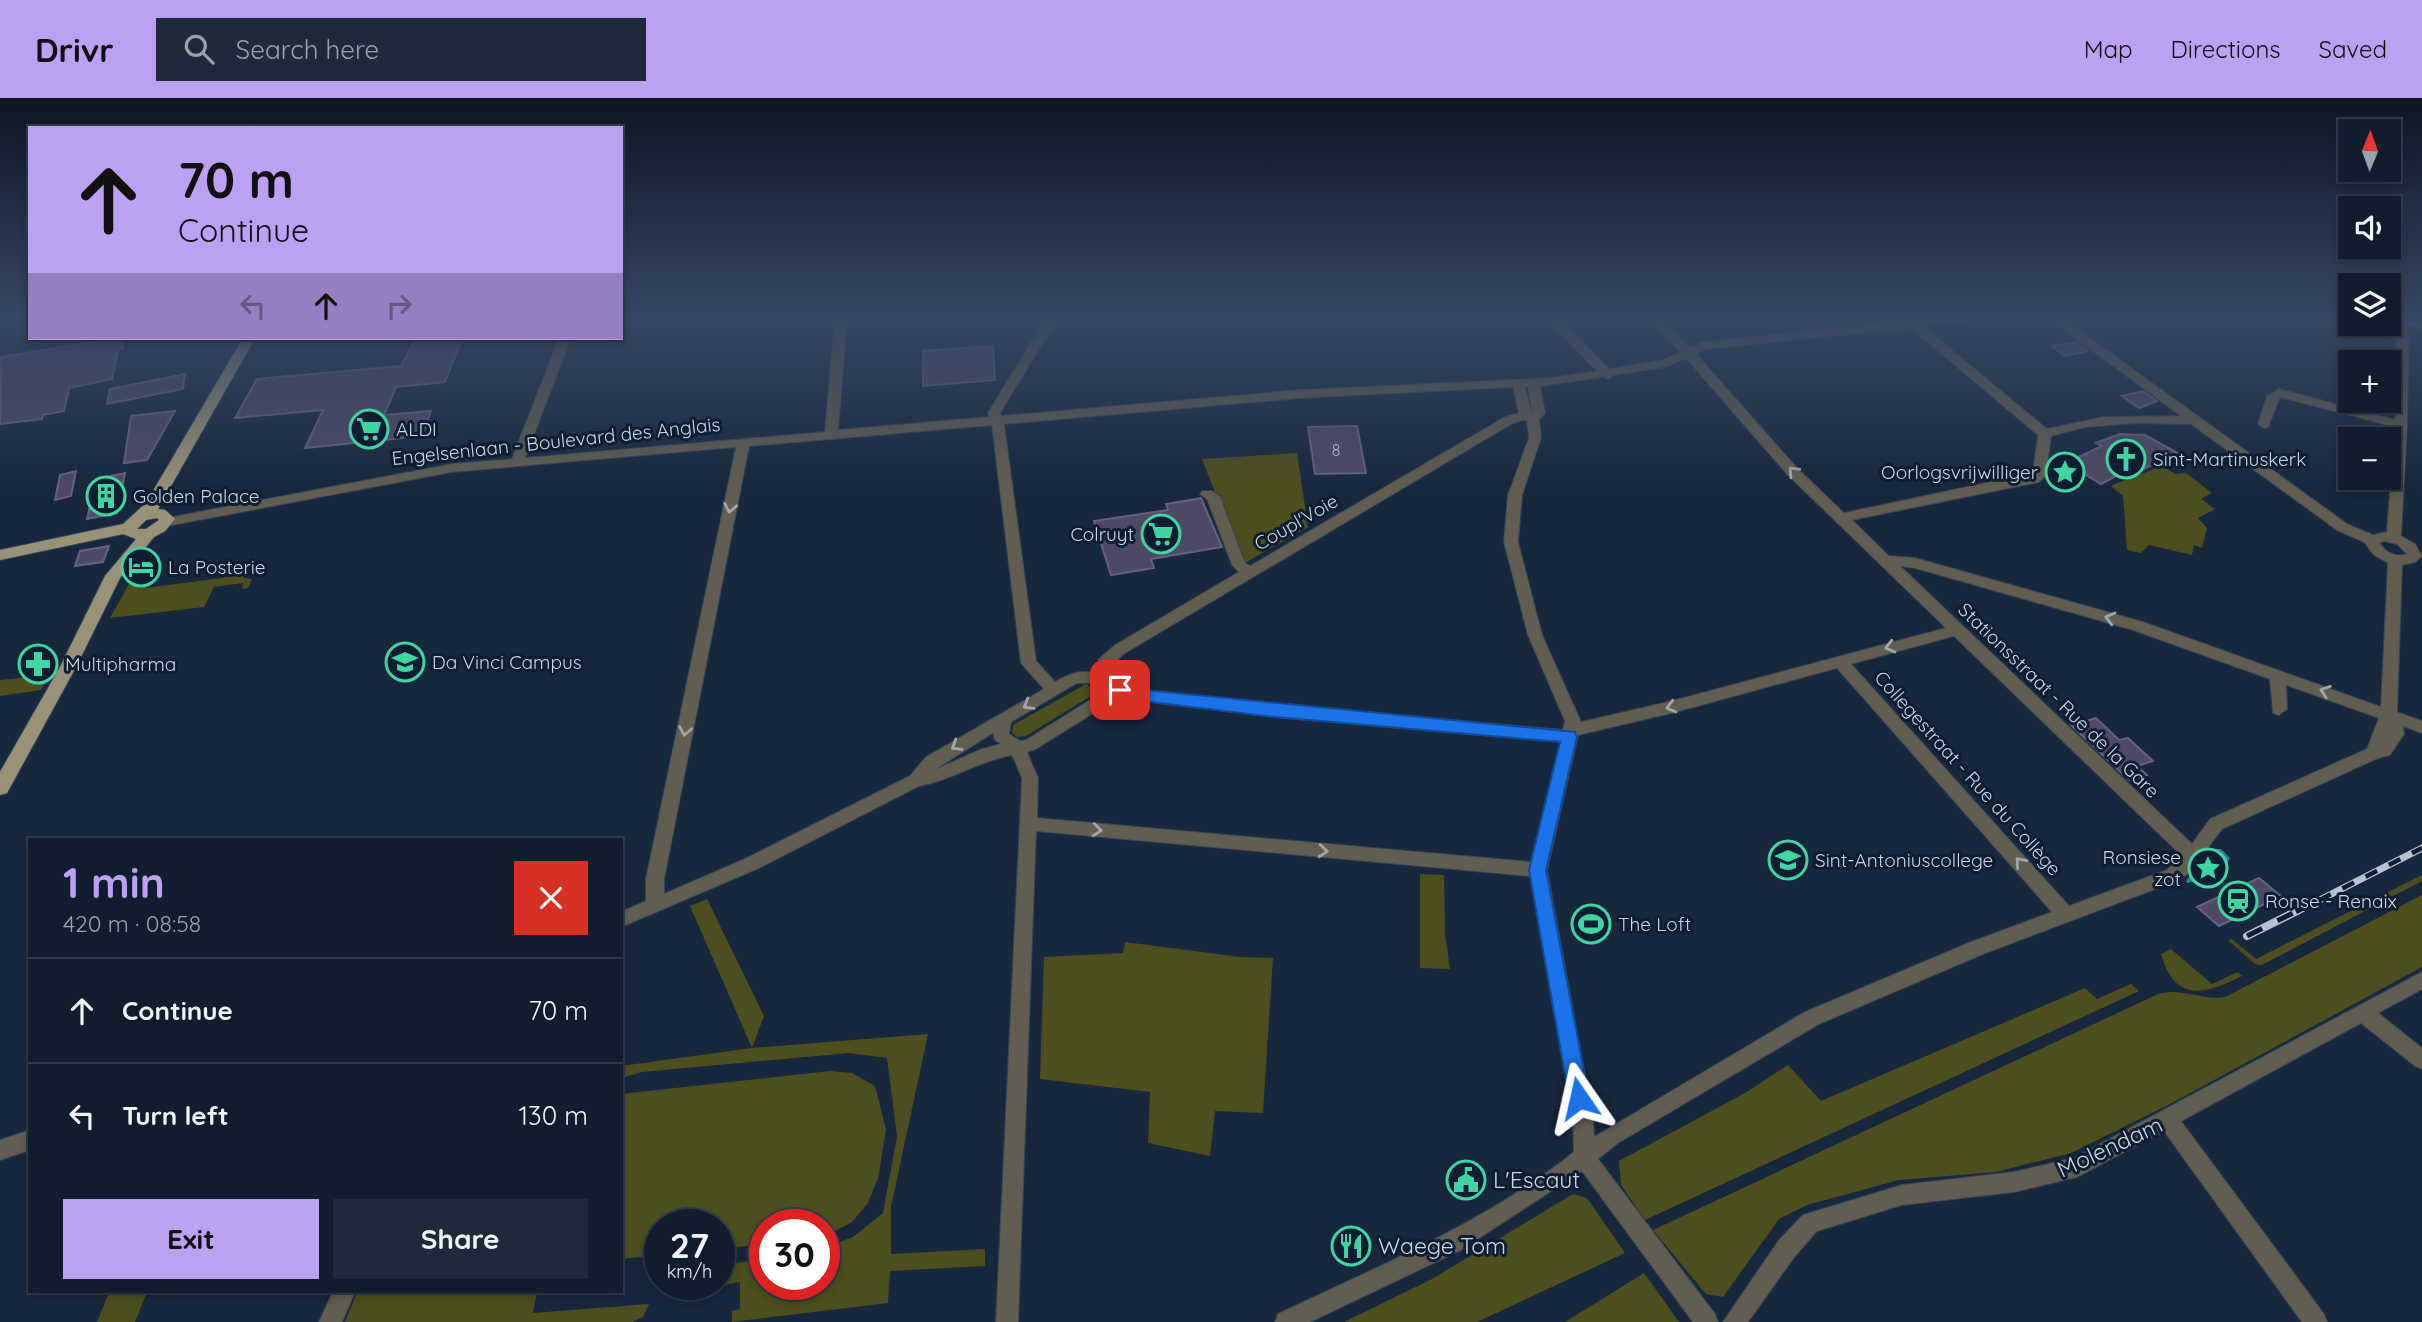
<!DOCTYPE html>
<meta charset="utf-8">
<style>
body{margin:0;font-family:Quicksand,sans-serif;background:#1e2a3a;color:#f1f3f6;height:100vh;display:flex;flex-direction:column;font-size:26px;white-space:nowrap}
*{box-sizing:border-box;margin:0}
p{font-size:23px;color:#9ca2aa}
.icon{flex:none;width:38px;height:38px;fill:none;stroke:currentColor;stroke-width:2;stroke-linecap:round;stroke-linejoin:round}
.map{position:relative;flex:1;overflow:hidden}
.details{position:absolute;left:28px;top:740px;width:595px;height:455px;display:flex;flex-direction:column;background:#111d2e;border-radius:0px;box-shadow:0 4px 10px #0003,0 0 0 2px #303b4a}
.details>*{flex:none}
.hud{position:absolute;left:28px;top:28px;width:595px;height:214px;border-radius:0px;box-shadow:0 4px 10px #0003,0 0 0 2px #303b4a;background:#bca0f2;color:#111;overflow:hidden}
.needle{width:46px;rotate:1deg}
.tools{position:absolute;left:2338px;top:21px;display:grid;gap:14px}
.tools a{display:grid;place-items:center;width:63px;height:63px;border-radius:0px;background:#111d2e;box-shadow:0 4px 10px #0003,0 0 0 2px #303b4a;font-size:35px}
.speed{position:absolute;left:644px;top:1111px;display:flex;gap:14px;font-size:35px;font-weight:700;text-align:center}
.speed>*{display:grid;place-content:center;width:91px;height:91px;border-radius:50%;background:#111d2e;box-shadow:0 4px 10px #0003,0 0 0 2px #303b4a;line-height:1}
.speed small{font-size:18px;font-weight:400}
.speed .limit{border:10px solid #d22;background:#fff;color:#111}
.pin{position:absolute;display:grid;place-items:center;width:60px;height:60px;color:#fff;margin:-30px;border-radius:14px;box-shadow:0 4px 10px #0006}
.me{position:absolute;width:77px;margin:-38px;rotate:349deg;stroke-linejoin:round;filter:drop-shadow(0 0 5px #0008)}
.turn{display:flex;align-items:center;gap:24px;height:147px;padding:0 35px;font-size:32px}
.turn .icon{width:91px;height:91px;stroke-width:2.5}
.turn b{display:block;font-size:49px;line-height:60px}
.lanes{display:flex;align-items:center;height:66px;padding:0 35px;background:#0003;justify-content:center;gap:35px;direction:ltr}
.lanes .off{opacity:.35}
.round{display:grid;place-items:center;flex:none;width:74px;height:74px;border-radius:0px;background:#1e2a3a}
.head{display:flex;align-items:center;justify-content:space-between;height:119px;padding:0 35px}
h1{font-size:42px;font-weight:700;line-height:52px;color:#bca0f2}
.primary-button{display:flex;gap:14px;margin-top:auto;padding:14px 35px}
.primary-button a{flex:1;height:80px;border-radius:0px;background:#bca0f2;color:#111;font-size:28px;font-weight:700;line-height:80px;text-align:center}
.primary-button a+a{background:#1e2a3a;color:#f1f3f6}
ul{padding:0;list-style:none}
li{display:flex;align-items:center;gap:21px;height:105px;padding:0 35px;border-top:2px solid #303b4a}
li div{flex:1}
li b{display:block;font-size:26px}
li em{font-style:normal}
header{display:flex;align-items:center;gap:42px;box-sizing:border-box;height:98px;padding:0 35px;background:#bca0f2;color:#111}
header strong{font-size:33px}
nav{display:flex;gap:38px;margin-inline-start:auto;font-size:24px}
.search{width:490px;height:63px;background:#1e2a3a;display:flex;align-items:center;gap:18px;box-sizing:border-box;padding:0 24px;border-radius:0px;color:#9ca2aa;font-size:26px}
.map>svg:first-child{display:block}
.green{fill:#4d4e1d}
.water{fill:#318090}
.building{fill:#4e4966;stroke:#666280;stroke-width:2}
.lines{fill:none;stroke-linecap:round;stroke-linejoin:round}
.minor-casing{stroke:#344358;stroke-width:2}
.major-casing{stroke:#344358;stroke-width:2}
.minor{fill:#615d50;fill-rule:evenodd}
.major{fill:#9a9277;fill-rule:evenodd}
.rail-far1-casing{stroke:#b7c3d2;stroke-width:7}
.rail-casing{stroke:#b7c3d2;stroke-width:8}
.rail-far1{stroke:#0e1d32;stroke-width:4.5;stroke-dasharray:13;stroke-linecap:butt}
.rail{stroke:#0e1d32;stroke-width:5;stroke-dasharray:17;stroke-linecap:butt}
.oneway{stroke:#a1a6a9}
.route{fill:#1a73e8;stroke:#114b97;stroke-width:2}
.labels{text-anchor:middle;stroke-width:6;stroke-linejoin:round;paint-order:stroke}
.number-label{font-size:16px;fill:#acb3c4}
.poi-label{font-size:19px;fill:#cbd6e4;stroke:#0e1d32;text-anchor:start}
.street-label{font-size:19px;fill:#cbd6e4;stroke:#0e1d32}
.near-street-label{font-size:23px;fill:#cbd6e4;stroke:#0e1d32}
.near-poi-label{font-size:23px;fill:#cbd6e4;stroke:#0e1d32;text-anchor:start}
</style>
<header>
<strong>Drivr</strong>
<div class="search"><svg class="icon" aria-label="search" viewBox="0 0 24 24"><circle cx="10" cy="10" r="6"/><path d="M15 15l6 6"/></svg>Search here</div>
<nav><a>Map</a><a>Directions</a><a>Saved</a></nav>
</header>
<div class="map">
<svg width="2422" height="1224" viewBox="0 0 2422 1224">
<rect width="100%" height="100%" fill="#17273d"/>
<path class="green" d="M1297 355 1308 429 1243 466 1202 361Z
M2161 368 2176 376 2186 375 2212 395 2201 401 2215 411 2198 420 2207 430 2202 450 2194 447 2192 457 2149 447 2141 455 2127 452 2123 398 2111 388C2130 379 2144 376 2161 368Z
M244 477 243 480 252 481 248 490 242 491 243 485 214 489 204 509 110 520 130 484 147 482 146 490Z
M50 577 41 592 0 598V582Z
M1086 586 1093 590 1094 596 1026 638 1017 639 1012 635 1013 627Z
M1420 776 1444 777 1445 836 1450 871 1420 870Z
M2422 777V783L2262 867 2255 866 2228 842 2232 841 2256 861Z
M2422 797V869L2172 1005 2071 1055 1996 1074 1899 1082 1807 1107 1779 1121 1723 1199 1706 1196 1653 1132 2156 897C2178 888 2202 903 2225 899Z
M707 801 764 918 752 950 928 936 891 1109V1156L985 1151V1168L890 1173 888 1205 732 1224V1213L740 1211V1184L717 1188 719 1167 765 1161V1186H824V1150L853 1139 883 1115 897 1038 887 960 849 955 642 974 621 980V968L752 950 690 808Z
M1125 844 1240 859 1273 860 1263 1015 1215 1013 1210 1058 1148 1045 1150 994 1040 981 1044 859 1123 855Z
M2171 851 2212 886 2238 874 2242 878C2204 897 2175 905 2161 856Z
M2131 886 2139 893 1645 1122 1621 1087 1619 1063 1745 995 1788 967 1821 1003 2085 890 2097 901Z
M830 973 852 975 875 988 886 1032 878 1080 868 1105 852 1124 824 1139V1127H765V1146L719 1151V1127H660V1157L621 1161V996Z
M1573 1096 1587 1100 1625 1155 1477 1224H1344L1432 1181Z
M1644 1175 1679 1224H1565Z
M109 1194H147L135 1224H97Z
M357 1194H537L533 1215 649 1206 643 1219 632 1224H345Z"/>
<path class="water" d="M2212 751H2221L2230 760C2223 775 2203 782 2187 785L2186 782 2201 769Z"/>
<path class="building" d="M115 240H124L122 251H118L112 281 69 290 64 313 43 317 42 321 0 326 1 259Z
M416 240H462L445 284 396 289 384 317 431 313 422 338 305 350 323 312 235 320 257 281 401 268Z
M2076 244 2088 253 2064 258 2052 248Z
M993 248 995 282 923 288V253Z
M185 276 183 291 107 306 110 291Z
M2143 293 2157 303 2139 310 2122 298Z
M175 313 147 362 124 365 131 318Z
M1357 328 1366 375 1315 376 1308 329Z
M2120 336 2145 337 2183 358 2163 368 2157 364 2144 371 2137 367 2101 386 2076 371 2079 368 2070 363 2102 348 2096 345Z
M76 373 71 398 55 402 60 377Z
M125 375 117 415 87 421 96 381Z
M1201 400 1222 449 1151 461 1154 470 1111 477 1094 423 1168 412 1166 406Z
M109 448 103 464 75 468 80 453Z
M2096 620 2119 642 2128 640 2153 663 2137 668 2147 677 2129 682 2071 627Z
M2259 780 2281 798 2219 828 2197 809Z"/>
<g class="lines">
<defs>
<path id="minor" d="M835 220H847L838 332 989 319 988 315 1046 220H1058L1000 315 1001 318 1300 292 1550 280 1597 273 1546 220H1559L1609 271 1663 262 1681 254 1648 220H1661L1690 250 1703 244 1904 223 1907 220H1974L1968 223 1923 228 2047 331 2103 319 2181 318 2048 220H2062L2347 426 2373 437 2387 434 2395 329 2280 299 2268 329 2264 330 2258 326 2267 298 2279 291 2395 322 2397 220H2409L2407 327 2401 438 2415 446 2422 458 2415 464 2402 467 2397 614 2422 623V635L2403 628 2404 636 2390 657 2376 661 2222 731 2190 774 2179 782 1983 856 1819 926 1618 1045 1598 1061 1715 1216 1718 1224H1693L1582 1073 1461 1152 1310 1224H1275L1278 1216C1379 1168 1486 1124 1574 1054L1573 1021 1530 778 1036 733 1018 1224H996L1022 680 1012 657C979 663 952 682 919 688L759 770 621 829V814L646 803V781L736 349 452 374 167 428 160 424 167 420 452 366 512 361 559 240H571L525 360 825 334ZM1911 230 2038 337 2033 375 1844 415 1797 370 1696 256 1705 251ZM1686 260 1787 376 1946 530 1672 603 1581 624 1542 537 1518 444 1522 397 1541 340 1539 321 1545 315 1540 288 1603 279 1608 281 1614 277 1666 269ZM1513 289 1519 315 1505 319 1250 468 1245 465 1220 399 1212 393H1202L1200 396 1207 401 1232 467 1239 474 1115 547 1098 562 1103 566 1101 577C1084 570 1070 575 1055 584L1036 563 1004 326 1300 300ZM1525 289H1528L1532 314 1531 313ZM1523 322 1527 323 1529 340 1508 397 1504 444 1528 537 1565 623 1563 632 1275 607 1136 591 1116 582 1119 560 1125 555 1513 325ZM2136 325 2191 326 2337 432 2364 444 2374 457 2388 465 2381 609 2143 524 1915 460 1889 458 1852 422 2039 384 2046 377 2051 338 2085 329ZM992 327 1021 565 1044 591 926 659 910 678 747 760 664 796V781L749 348ZM2383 443 2397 446 2407 456C2396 460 2386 454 2379 445ZM1900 468 1915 470 2133 532 2270 581 2273 615 2279 617 2287 611 2286 587 2379 620 2367 651 2210 721 2192 746ZM1954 538 2182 758 2167 772 2069 808 1851 566ZM1837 570 2052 814 1971 844 1805 914 1594 1039 1593 1021 1547 772 1578 637 1672 615ZM1077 585H1091L1099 588 1098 597 1026 642 1020 643 1009 636 1011 624ZM1114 594 1134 602 1275 619 1560 644 1531 764 1037 720 1038 680 1027 654 1036 651 1111 604ZM993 635 995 642 1001 646 982 651 934 672Z
M2422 874V891L2378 915 2422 950V971L2415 968 2361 925 2181 1023 2324 1216 2327 1224H2302L2164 1033 2077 1079 2014 1094 1902 1107 1817 1133 1795 1158 1748 1224H1723L1779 1142 1803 1117 1902 1087 2014 1074 2074 1060Z
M30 1032V1052L0 1062V1042Z
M333 1194H355L342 1224H319Z"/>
<path id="major" d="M2391 220 2422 223V231L2392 223Z
M243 240H255L158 411 165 412 175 421 165 433 154 439 120 480 76 569 7 695 0 697V674L60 569 105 478 136 441 123 436 0 462V452L123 426 146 405ZM157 420 159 422 146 431H137L146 422Z"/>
</defs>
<use href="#minor" class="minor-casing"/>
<use href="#major" class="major-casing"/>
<use href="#minor" class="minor"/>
<use href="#major" class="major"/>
<defs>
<path id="rail-far1" d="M2296 814 2422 750"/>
<path id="rail" d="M2247 838 2299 812"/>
</defs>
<use href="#rail-far1" class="rail-far1-casing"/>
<use href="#rail" class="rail-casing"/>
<use href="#rail-far1" class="rail-far1"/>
<use href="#rail" class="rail"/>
</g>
<defs><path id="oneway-chevron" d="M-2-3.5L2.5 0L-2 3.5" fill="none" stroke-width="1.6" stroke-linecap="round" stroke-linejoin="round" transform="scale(1.75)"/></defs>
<g class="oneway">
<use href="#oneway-chevron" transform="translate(1793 373) rotate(-134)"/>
<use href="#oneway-chevron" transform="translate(730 410) rotate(101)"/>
<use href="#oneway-chevron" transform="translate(2110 520) rotate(-165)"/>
<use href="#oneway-chevron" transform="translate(1890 549) rotate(165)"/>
<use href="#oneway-chevron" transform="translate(2325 593) rotate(-160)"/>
<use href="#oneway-chevron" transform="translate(1028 607) rotate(149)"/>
<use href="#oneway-chevron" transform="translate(1671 609) rotate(165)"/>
<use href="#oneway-chevron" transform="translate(685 633) rotate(101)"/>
<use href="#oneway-chevron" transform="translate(956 648) rotate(149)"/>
<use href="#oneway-chevron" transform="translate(1097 732) rotate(5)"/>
<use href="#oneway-chevron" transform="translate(1323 753) rotate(5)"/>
<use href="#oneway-chevron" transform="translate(2020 764) rotate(-131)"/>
</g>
<linearGradient id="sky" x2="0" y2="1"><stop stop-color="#0d1522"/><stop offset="0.56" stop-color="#364762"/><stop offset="1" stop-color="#364762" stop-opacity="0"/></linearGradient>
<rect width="2422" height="392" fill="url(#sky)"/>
<path class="route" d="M1120 586 1135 591 1575 634 1577 639 1546 772 1589 1000 1586 1007 1579 1010 1572 1007 1569 1000 1529 772 1560 644 1275 619 1134 602 1115 596V588Z"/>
<defs>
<symbol id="supermarket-ring" viewBox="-11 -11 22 22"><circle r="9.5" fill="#0e1d32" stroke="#3fd4a2" stroke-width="1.5"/><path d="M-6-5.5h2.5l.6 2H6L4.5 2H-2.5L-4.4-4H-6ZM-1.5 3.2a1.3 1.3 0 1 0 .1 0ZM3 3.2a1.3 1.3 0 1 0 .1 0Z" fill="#3fd4a2"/></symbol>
<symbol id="church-ring" viewBox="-11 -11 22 22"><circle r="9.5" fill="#0e1d32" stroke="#3fd4a2" stroke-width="1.5"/><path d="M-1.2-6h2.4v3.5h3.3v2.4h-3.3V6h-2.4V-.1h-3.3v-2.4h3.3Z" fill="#3fd4a2"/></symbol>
<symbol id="sight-ring" viewBox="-11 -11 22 22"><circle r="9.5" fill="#0e1d32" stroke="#3fd4a2" stroke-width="1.5"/><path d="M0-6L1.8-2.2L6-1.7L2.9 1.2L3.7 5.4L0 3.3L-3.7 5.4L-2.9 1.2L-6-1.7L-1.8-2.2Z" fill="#3fd4a2"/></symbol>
<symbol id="building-ring" viewBox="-11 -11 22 22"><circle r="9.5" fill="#0e1d32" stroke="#3fd4a2" stroke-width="1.5"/><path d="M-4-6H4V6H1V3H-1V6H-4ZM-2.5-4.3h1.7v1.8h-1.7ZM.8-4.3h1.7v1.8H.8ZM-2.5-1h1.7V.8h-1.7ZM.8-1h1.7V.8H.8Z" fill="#3fd4a2"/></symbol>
<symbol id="hotel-ring" viewBox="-11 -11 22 22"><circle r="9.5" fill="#0e1d32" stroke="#3fd4a2" stroke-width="1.5"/><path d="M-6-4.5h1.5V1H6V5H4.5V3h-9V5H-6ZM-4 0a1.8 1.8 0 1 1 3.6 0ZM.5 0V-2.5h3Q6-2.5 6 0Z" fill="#3fd4a2"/></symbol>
<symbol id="school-ring" viewBox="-11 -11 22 22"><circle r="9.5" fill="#0e1d32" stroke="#3fd4a2" stroke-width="1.5"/><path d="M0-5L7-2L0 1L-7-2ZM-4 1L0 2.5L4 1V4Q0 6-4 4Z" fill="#3fd4a2"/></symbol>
<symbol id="pharmacy-ring" viewBox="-11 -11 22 22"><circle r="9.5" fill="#0e1d32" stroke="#3fd4a2" stroke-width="1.5"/><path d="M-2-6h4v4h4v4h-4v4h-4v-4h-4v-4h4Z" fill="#3fd4a2"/></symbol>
<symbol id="station-ring" viewBox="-11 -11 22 22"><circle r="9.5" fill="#0e1d32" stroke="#3fd4a2" stroke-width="1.5"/><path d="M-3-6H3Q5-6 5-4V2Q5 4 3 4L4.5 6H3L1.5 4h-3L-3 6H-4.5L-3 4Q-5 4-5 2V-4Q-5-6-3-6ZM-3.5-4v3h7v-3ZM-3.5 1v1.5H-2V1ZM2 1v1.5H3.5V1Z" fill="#3fd4a2"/></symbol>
<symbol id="stadium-ring" viewBox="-11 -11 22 22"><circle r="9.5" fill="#0e1d32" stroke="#3fd4a2" stroke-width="1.5"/><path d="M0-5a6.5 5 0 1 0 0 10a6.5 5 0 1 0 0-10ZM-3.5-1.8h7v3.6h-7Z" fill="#3fd4a2"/></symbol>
<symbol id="civic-ring" viewBox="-11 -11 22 22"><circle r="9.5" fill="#0e1d32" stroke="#3fd4a2" stroke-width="1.5"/><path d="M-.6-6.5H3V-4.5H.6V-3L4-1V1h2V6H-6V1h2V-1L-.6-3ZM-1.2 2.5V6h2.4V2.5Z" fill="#3fd4a2"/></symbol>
<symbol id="restaurant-ring" viewBox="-11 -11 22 22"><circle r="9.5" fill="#0e1d32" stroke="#3fd4a2" stroke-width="1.5"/><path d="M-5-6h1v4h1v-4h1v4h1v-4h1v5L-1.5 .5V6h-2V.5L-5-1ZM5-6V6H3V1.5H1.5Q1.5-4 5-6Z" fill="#3fd4a2"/></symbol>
</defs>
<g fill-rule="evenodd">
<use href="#supermarket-ring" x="347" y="309" width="44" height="44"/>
<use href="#church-ring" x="2104" y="339" width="44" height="44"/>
<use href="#sight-ring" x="2043" y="352" width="44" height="44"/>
<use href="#building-ring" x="84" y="376" width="44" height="44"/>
<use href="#supermarket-ring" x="1139" y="414" width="44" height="44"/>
<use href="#hotel-ring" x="119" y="447" width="44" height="44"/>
<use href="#school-ring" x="383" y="542" width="44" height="44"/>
<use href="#pharmacy-ring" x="16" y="544" width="44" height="44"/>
<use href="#school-ring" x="1766" y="740" width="44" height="44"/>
<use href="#sight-ring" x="2186" y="748" width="44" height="44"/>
<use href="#station-ring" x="2216" y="781" width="44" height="44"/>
<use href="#stadium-ring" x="1569" y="804" width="44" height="44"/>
<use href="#civic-ring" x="1444" y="1060" width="44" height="44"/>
<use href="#restaurant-ring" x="1329" y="1126" width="44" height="44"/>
</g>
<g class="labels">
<g class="number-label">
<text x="1336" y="358">8</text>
</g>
<g class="poi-label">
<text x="396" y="338">ALDI</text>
<text x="2153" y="368">Sint-Martinuskerk</text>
<text x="2038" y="381" text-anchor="end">Oorlogsvrijwilliger</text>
<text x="133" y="405">Golden Palace</text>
<text x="1134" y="443" text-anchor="end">Colruyt</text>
<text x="168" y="476">La Posterie</text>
<text x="432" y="571">Da Vinci Campus</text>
<text x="65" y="573">Multipharma</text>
<text x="2181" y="766" text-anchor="end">Ronsiese<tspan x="2181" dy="22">zot</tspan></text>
<text x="1815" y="769">Sint-Antoniuscollege</text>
<text x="2265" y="810">Ronse - Renaix</text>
<text x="1618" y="833">The Loft</text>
</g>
<g class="street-label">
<text transform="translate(556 343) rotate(-6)" y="7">Engelsenlaan - Boulevard des Anglais</text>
<text transform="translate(1296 424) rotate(-30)" y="7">Coupl'Voie</text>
<text transform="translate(2059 602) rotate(44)" y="7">Stationsstraat - Rue de la Gare</text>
<text transform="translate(1968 675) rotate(48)" y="7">Collegestraat - Rue du Collège</text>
</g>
<g class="near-street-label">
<text transform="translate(2110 1049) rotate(-25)" y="8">Molendam</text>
</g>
<g class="near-poi-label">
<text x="1493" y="1090">L'Escaut</text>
<text x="1378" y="1156">Waege Tom</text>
</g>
</g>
</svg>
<div class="tools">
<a><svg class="needle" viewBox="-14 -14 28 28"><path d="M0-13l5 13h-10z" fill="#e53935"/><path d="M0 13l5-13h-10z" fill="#9ca2aa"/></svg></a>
<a><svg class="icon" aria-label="sound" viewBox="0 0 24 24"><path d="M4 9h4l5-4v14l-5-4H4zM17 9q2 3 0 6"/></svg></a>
<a><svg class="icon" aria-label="layers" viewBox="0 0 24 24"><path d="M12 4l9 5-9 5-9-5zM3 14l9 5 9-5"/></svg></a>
<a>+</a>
<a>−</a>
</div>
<div class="speed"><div>27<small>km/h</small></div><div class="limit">30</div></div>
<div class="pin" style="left:1120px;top:592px;background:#d93025"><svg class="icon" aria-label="arrive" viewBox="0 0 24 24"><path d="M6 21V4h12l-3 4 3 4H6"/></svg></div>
<svg class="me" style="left:1579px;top:1000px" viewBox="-20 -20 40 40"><path d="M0-17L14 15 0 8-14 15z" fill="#1a73e8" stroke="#fff" stroke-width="4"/></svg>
<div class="hud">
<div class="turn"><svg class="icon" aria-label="ahead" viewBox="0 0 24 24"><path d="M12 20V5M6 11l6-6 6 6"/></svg><div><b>70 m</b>Continue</div></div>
<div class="lanes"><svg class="icon off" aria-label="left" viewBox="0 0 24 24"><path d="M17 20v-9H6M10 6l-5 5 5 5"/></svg><svg class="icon" aria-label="ahead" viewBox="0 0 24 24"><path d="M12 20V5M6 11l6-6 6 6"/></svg><svg class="icon off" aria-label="right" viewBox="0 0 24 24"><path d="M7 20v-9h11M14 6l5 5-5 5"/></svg></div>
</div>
<section class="details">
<div class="head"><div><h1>1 min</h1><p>420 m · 08:58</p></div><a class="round" style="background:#d93025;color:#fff"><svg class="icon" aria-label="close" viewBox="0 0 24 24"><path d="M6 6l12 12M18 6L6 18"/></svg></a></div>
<ul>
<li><svg class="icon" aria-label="ahead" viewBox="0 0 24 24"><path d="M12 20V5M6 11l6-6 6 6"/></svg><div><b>Continue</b></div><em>70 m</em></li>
<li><svg class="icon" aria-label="left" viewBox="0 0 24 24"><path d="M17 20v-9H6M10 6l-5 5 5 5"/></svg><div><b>Turn left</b></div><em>130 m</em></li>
</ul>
<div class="primary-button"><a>Exit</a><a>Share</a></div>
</section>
</div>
